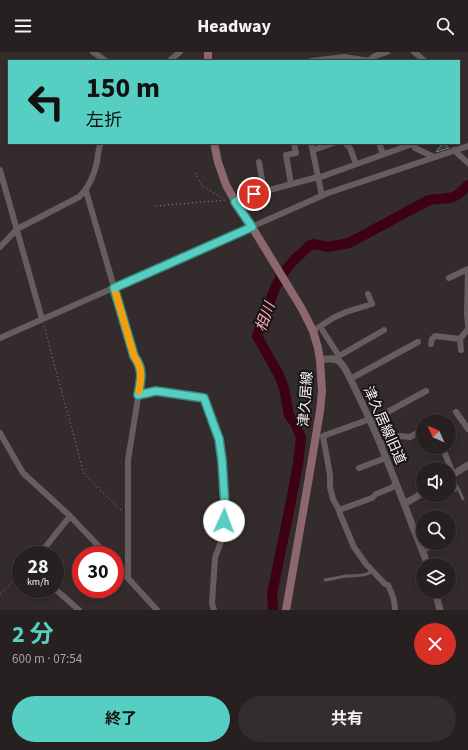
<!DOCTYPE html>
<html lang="ja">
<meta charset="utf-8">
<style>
body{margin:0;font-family:"Source Sans 3","Noto Sans JP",sans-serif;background:#332d2e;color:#f1f3f6;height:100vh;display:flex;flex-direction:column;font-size:15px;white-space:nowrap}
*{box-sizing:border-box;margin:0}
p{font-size:13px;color:#a4a3a5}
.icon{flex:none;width:22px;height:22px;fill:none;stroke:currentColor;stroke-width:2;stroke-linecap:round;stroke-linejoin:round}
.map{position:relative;height:558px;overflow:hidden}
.drawer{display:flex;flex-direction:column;background:#272021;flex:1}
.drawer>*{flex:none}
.top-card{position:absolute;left:8px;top:8px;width:452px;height:84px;border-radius:0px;box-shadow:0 2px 6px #0003,0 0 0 1px #433e3f;background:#57cec2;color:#111;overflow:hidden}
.needle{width:26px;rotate:315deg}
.buttons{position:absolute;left:416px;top:362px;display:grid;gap:8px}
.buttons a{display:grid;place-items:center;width:40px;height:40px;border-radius:50%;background:#272021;box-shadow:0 2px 6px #0003,0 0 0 1px #433e3f;font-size:20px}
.speed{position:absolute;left:12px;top:494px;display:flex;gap:8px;font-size:20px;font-weight:700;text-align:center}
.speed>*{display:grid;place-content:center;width:52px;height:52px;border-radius:50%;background:#272021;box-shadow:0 2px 6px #0003,0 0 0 1px #433e3f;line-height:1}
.speed small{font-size:10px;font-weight:400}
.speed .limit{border:6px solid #d22;background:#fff;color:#111}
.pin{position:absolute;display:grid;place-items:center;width:34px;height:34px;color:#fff;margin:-17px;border:2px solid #fff;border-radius:50%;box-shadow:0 1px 4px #0007}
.me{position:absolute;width:44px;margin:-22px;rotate:2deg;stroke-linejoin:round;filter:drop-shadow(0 0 3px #0008)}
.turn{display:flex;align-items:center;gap:14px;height:84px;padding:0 12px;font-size:18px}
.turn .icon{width:52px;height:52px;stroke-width:2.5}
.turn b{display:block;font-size:28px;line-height:34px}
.round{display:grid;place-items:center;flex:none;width:42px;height:42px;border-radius:21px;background:#332d2e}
.summary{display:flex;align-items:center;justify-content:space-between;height:68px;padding:0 12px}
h1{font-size:24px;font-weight:700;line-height:30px;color:#57cec2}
.button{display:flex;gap:8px;margin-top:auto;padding:8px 12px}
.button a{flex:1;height:46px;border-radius:24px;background:#57cec2;color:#111;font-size:16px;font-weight:700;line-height:46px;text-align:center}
.button a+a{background:#332d2e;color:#f1f3f6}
header{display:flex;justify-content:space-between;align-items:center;height:52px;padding:0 12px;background:#272021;font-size:18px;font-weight:700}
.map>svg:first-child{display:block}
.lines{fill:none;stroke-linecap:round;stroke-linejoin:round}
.river{stroke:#3e0013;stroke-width:10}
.building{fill:#36403f;stroke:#76817f}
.path{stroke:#8e8788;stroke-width:1;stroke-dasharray:1 3;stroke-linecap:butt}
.service{stroke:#675c5e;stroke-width:3}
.minor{stroke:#675c5e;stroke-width:6}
.tertiary{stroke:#675c5e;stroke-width:7}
.secondary{stroke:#8d676e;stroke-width:8}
.route-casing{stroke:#39867e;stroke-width:10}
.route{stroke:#57cec2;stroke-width:7}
.slow{stroke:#f59e0b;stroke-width:7}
.labels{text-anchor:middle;stroke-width:4;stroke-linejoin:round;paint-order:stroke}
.street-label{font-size:14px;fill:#f9f3f4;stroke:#191415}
.water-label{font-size:15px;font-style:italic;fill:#fca7b5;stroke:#191415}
</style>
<header><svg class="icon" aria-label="menu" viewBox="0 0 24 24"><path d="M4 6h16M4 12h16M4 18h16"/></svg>Headway<svg class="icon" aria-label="search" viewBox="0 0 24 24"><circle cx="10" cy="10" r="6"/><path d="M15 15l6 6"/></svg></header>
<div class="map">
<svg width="468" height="558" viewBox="0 0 468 558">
<rect width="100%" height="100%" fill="#342b2c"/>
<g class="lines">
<path class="river" d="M273 558 272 542 291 449 298 412 301 386 295 371 289 363 284 336 279 323 257 284 275 236 281 224 293 209 309 194 314 192 328 195 349 191 429 148C437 146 449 148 455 144 460 142 464 137 468 133"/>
</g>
<path class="building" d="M443 91 449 96 436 100Z"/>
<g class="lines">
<path class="path" d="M195 121 202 134 224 147
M156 154 226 148
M44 274 84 422 122 459
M0 542 21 521"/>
<path class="service" d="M456 436H458L463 447
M449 486 451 485
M423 500 440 491
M325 528C332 527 340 525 347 524 356 523 365 525 372 519"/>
<path class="minor" d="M93 0 106 9
M414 0 425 9
M169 9 180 0
M311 9 344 5 370 9
M368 9 375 4 387 0
M311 91 322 144
M345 91 350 96 356 112
M379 91 383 102
M413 92 415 96 434 105
M313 98 334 91
M454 98 468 111
M259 110 264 139
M0 118 42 267
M318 126 415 91
M291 132 286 103 296 101 294 91
M86 139 134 304 138 309 142 321 128 408V526
M235 149 243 145 318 125
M0 195 17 177 79 145C89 136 94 123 97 110 98 103 98 97 101 91
M468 218 467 261 468 273
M449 226 468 217
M313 279 333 266 346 260 372 252 368 242
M323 279 339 304
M0 286 328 141 468 94
M431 292 432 287 435 284 460 287
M461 298 460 287 468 277
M336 307 339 304 384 278
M350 327 418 290
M138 343 156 339 204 346 219 387 222 408 225 454 223 484 215 506 212 551 214 558
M456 360 468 377
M370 367 323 384 330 423V435L333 447 339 458 340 462 354 495 366 512 385 532 388 533C392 541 395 549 395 558
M371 369 426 339
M0 381 23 421 70 464 107 503
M381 393 400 384 410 385 423 378
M444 399 453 422
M359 416 386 406
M449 440 456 436 449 425
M440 445 444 443
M339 458 372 446 376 442 391 436 396 432
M39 503 70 464
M115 512 157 558
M55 537 79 558"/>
<path class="tertiary" d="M320 308C326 307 335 305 340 310 347 317 354 335 359 345 386 399 405 457 428 513
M449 425 468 413
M404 452 423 441
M435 539 440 558"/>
<path class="secondary" d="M208 9V0
M214 91 218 110 226 133 235 149 252 175 302 257 313 279 318 296 320 308 322 339 320 359 306 443 286 558"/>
</g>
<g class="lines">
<defs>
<path id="route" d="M224 469 225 454 222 408 219 387 204 346 156 339 138 343C141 327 144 318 134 304L114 236 252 175 235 150 243 145 254 142"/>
</defs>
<use href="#route" class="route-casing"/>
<use href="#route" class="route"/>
<path class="slow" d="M116 242 134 304C143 317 141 325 139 339"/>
</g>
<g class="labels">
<g class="street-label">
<text transform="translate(305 347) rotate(-86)" y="5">津久居線</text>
<text transform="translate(385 373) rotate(66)" y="5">津久居線旧道</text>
</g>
<g class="water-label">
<text transform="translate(265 265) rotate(-70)" y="5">相川</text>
</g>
</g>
</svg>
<div class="buttons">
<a><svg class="needle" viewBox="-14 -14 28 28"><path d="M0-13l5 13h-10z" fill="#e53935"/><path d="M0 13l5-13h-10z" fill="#a4a3a5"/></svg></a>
<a><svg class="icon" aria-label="sound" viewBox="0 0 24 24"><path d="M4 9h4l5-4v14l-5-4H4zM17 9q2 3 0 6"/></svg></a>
<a><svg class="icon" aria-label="search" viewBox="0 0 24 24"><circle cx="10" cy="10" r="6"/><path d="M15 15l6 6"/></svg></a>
<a><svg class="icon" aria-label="layers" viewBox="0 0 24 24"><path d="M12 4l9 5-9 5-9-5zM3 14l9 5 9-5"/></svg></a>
</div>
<div class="speed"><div>28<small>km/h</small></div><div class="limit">30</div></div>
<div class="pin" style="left:254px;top:142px;background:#d93025"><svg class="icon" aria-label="arrive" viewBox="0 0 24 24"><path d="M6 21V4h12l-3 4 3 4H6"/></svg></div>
<svg class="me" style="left:224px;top:469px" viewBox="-20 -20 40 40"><circle r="19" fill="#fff"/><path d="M0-13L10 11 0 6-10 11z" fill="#57cec2"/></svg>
<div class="top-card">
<div class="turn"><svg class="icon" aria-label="left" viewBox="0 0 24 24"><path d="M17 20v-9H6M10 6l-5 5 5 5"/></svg><div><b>150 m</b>左折</div></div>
</div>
</div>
<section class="drawer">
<div class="summary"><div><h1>2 分</h1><p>600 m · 07:54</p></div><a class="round" style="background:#d93025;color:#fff"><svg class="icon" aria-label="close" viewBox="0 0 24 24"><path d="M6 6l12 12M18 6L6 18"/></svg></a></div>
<div class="button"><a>終了</a><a>共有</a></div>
</section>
